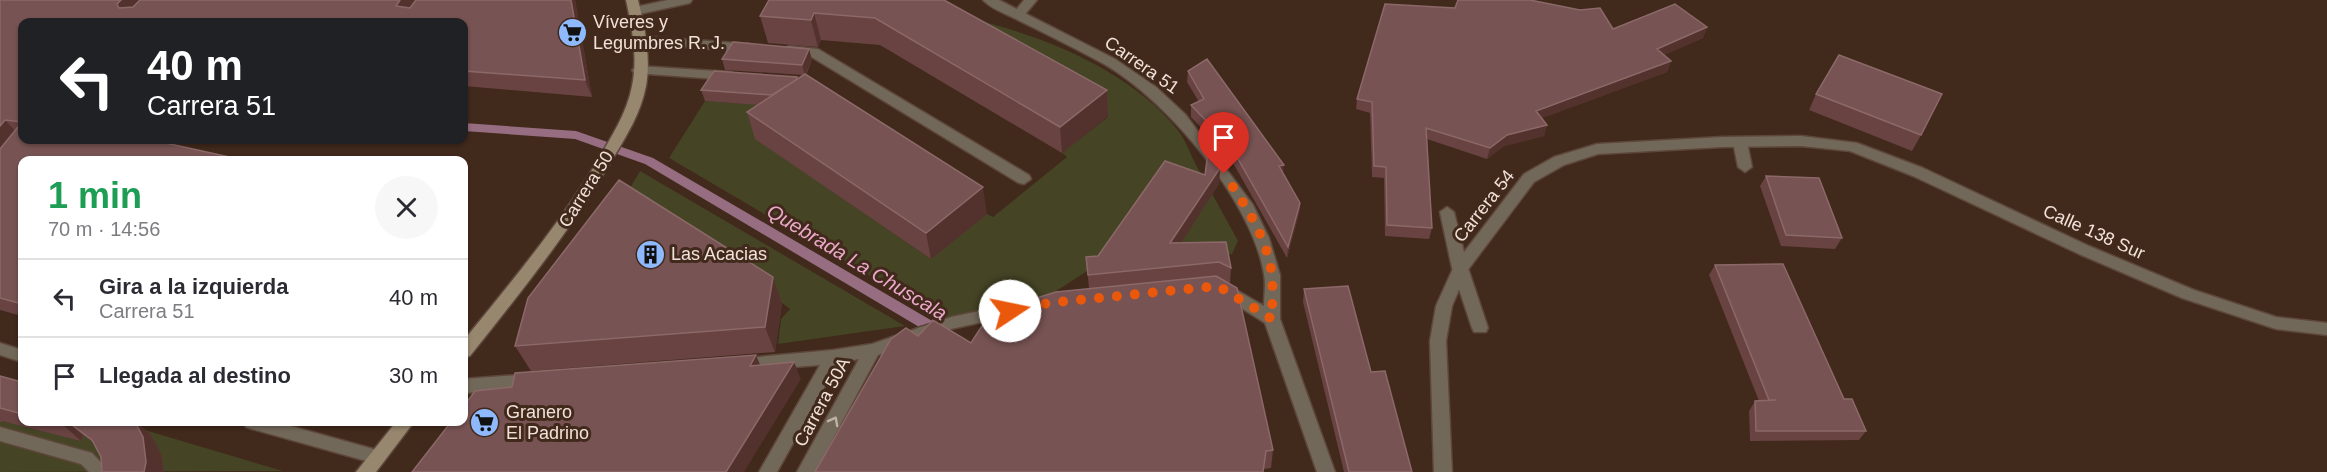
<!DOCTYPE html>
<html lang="es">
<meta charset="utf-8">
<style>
body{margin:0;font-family:Helvetica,sans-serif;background:#f7f7f7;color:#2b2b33;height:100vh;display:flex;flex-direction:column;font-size:22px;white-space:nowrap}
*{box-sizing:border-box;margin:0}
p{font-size:20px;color:#7c7c81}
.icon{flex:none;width:33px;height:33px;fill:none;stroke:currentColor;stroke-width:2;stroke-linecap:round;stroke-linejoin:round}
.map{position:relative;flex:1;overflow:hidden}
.panel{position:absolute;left:18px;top:156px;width:450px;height:270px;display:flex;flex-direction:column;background:#fff;border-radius:12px;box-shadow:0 2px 4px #0004}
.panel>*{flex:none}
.hud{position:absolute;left:18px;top:18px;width:450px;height:126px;border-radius:12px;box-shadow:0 2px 4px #0004;background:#202124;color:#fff;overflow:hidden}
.pin{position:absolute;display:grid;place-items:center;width:51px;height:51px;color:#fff;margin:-62px -26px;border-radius:50% 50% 50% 0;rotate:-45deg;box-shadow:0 0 6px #0007}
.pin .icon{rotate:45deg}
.me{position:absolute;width:66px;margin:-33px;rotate:79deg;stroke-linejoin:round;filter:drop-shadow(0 0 4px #0008)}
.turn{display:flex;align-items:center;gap:21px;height:126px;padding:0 30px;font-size:27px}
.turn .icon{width:78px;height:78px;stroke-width:2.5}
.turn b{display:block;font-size:42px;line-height:51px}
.round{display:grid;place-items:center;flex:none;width:63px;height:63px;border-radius:32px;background:#f7f7f7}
.summary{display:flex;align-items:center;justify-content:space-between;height:102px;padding:0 30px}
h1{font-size:36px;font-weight:800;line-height:45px;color:#1e9e55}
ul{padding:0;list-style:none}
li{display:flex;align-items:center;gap:18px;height:78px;padding:0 30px;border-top:2px solid #e1e1e2}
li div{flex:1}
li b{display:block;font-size:22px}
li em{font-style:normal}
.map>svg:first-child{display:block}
.green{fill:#454425}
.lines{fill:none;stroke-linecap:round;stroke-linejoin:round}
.stream{fill:#966d81;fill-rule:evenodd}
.service-casing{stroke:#5d463a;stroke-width:3}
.pedestrian-casing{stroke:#5d463a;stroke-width:3}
.minor-casing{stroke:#5d463a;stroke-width:3}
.secondary-casing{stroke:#5d463a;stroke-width:3}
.service{fill:#726859;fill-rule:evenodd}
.pedestrian{fill:#726859;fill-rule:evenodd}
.minor{fill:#726859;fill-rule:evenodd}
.secondary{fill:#97876f;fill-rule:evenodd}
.wall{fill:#694242}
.shaded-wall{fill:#53312c}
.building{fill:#785353;stroke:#8b6968;stroke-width:1.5}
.oneway{stroke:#bfb1a6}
.route{stroke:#ea580c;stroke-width:10;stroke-dasharray:0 18}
.labels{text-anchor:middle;stroke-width:6;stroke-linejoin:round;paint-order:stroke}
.poi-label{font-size:18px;fill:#f2e1d9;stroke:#41291c;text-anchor:start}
.street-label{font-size:18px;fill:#f2e1d9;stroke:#41291c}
.water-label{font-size:20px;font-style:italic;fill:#eba8c9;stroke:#41291c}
</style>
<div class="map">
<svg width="2327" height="472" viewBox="0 0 2327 472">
<rect width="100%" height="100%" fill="#41291c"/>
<path class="green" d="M885 4C981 14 1113 50 1177 129 1185 139 1190 153 1196 165 1210 190 1224 215 1238 241L1232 254 1098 264 1044 299 943 319 669 158 705 101 792 107 797 111 756 139 931 259 987 214 993 217 1067 157 1062 153 1108 117 931 16 884 47 870 40Z
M640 171 905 326 778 344 781 319 790 309 630 188Z
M0 387 22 422H118L283 471 0 472Z"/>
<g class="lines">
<path class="stream" d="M464 123 576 131 653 158 946 329 947 333 946 337H936L645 164 575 139 464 131Z"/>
<defs>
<path id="service" d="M1024 0H1037L1022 18H1014L1012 15Z
M640 36 750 44 757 48 750 52 635 43 634 40 635 37Z
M789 46 818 49 1029 175 1031 179 1024 184 1019 183 810 56 784 53 782 50Z
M639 66 731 72 738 76 731 80 634 73 632 70Z
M1740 137 1747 142 1752 167 1745 172 1738 167 1733 142Z
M1447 207 1454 212 1468 268 1488 328 1486 332H1474L1472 328 1452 268 1440 212Z"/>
<path id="pedestrian" d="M1008 305 1014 307 1016 311 1014 315 951 329 924 338 918 336 916 332 918 328 951 317Z
M0 427 92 453 110 472H89L81 464 0 441Z"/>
<path id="minor" d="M668 0H692L690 3 635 15 629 11 631 8Z
M983 0H999L1115 59 1156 87 1185 114 1253 205 1269 238 1280 275V319L1335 472H1317L1265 323 1216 292 1213 288 1216 284H1226L1264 306C1264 296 1266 284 1264 274 1252 201 1168 101 1104 64 1075 48 1044 33 1014 18 1004 13 990 8 983 0Z
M1801 136 1857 143 1923 168 2089 246 2194 290 2276 317 2327 323V335L2276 329 2182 298 2079 254 1913 176 1850 151 1801 146 1722 147 1598 154 1564 165 1534 182 1467 271 1452 306 1446 341 1452 472H1434L1430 341 1436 306 1455 264 1524 174 1554 157 1597 144 1722 137Z
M921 327 927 329 929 333 927 337 878 355 815 472H797L859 359 838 363 777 472H759L820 365 742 371 736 369 734 364 736 359 833 350 872 344Z
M0 343 22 350V362L0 355Z
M532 374 538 376 540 381 538 386 532 388 464 393V379Z
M244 422H276L377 450 383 452 386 457 383 462 377 464 252 429 246 427Z"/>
<path id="secondary" d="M626 0H638C645 27 651 58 646 86 641 113 626 137 612 160 571 230 521 292 470 356L464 357V340C511 282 559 225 598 160 611 137 627 113 632 86 638 58 632 28 626 0Z
M396 422H414L376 472H356Z"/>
</defs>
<use href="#service" class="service-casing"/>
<use href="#pedestrian" class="pedestrian-casing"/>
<use href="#minor" class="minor-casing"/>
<use href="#secondary" class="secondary-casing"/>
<use href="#service" class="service"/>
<use href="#pedestrian" class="pedestrian"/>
<use href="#minor" class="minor"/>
<use href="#secondary" class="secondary"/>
</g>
<path class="wall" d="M0 0H575L592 97 464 86V22H22V316L0 310Z
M944 0 1107 90 1108 116 1062 153 880 45 821 40 818 47 768 43 760 16Z
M1707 27 1703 38 1664 55 1671 61 1667 72 1542 118 1547 125 1544 136 1504 146 1487 159 1427 139 1432 228 1429 239 1385 236 1384 178 1372 177 1370 113 1356 109 1357 99 1613 29Z
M809 49 812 60 806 75 987 214 931 259 755 139 747 112 758 105 705 101 701 90 797 77 798 79 803 75 725 70 722 59Z
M1188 71 1283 174 1300 203 1299 214 1287 258 1233 163 1229 169 1211 145V138L1191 117V105L1199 102 1187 82Z
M1816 94 1921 135 1912 151 1809 110Z
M1220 168 1219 184 1180 243 1231 268 1230 284 1273 450 1271 468 1264 469 918 336 971 343 1014 305 1089 288 1086 257 1098 256 1205 175Z
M1766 176 1842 238 1835 249 1781 246 1760 186Z
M1715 265 1844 399 1866 431 1859 440 1750 441 1749 411 1755 401H1759L1709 275Z
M773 277 782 303 775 352 531 371 515 346Z
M1304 289 1371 372 1412 472H1344L1303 302Z
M0 376 22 382V422H136L151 435 161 454 164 472H102L101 457 95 444 83 435 81 441 2 421 0 423Z"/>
<path class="shaded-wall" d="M121 0H147L129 20 119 8 117 4Z
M400 0H418L405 22 396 6Z
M571 0H575L592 97 585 80Z
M814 13 821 40 818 47 811 20Z
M1707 27 1703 38 1653 60 1657 49Z
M809 49 812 60 805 75 802 65Z
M1671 61 1667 72 1532 122 1536 111Z
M1107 90 1108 116 1062 153 1060 127Z
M5 120 20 136 0 159V126Z
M1547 125 1544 136 1504 146 1487 159 1490 148 1507 135Z
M1234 152 1233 163 1229 169 1230 158Z
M1284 165 1283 176 1279 166Z
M1220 168 1219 184 1170 260V243Z
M983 187 987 214 931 259 926 233Z
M1300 203 1299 214 1287 258 1288 247Z
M773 277 782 303 775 352 765 327Z
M756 355 763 372 750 366Z
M794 362 801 379 744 472H726Z
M62 422H67L83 435 81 441 62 424Z
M135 422H136L151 435 161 454 164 472H144Z"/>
<path class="building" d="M0 0H121L117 4 119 8 133 7 140 0H400L396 6 410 8 416 0H571L585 80 464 71V22H22V122L5 120 0 126Z
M769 0H944L1107 90 1060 127 875 18 814 13 811 20 760 16Z
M1458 0H1530L1580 10 1600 8 1613 29 1675 4 1707 27 1657 49 1671 61 1536 111 1547 125 1507 135 1490 148 1426 128 1432 228 1387 225 1386 167 1374 166 1372 102 1357 99 1385 4 1455 8Z
M733 42 809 49 802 65 722 59Z
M1839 55 1942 94 1921 135 1816 94Z
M1207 59 1284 165 1279 166 1300 203 1288 247 1234 152 1230 158 1211 134 1212 127 1191 105 1204 99 1188 71Z
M714 71 797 77 796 80 772 95 701 90Z
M805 74 983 187 926 233 747 112Z
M22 122V140H152L243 160H22V304L0 298V149Z
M1208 152 1220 168 1170 243 1226 242 1231 268 1219 262 1088 275 1086 257 1098 256 1165 161 1205 175Z
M1766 176 1819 178 1842 238 1786 235Z
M619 180 773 277 765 327 515 346 528 298Z
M1783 264 1844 399H1852L1866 431H1756L1755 401 1776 400H1769L1715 265Z
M1216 276 1237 288 1273 450 1266 451 1263 472H815L891 339 906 328 918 336 933 320 971 343 994 307 1014 305 1056 292Z
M1348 286 1371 372 1385 371 1412 472H1349L1304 289Z
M756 355 750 366 794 362 726 472H412L451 422H464V406L475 391 512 387 515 373Z
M0 376 22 382V414L0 408Z
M52 422H62V424Z
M68 422H135L143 437 146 462 144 472H102L101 457 92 440Z"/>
<defs><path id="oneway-chevron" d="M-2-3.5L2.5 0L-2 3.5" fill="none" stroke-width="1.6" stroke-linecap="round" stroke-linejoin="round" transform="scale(1.5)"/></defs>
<use class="oneway" href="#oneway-chevron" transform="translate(834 421) rotate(-62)"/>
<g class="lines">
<path class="route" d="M1010 311 1049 303 1218 286 1272 319C1272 305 1273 290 1272 276 1268 239 1245 204 1224 174"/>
</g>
<defs>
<symbol id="supermarket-disc" viewBox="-11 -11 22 22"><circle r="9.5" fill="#8eb9fc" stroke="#41291c"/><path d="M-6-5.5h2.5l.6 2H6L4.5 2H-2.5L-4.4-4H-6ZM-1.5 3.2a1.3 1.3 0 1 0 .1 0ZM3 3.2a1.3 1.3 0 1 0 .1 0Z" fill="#111"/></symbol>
<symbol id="building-disc" viewBox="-11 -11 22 22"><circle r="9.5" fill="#8eb9fc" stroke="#41291c"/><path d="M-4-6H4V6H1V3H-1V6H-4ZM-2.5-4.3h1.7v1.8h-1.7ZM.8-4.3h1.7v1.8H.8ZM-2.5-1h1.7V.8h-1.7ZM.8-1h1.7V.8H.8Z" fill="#111"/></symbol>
</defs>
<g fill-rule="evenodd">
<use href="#supermarket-disc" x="556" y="16" width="33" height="33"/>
<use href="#building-disc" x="634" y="238" width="33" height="33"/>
<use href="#supermarket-disc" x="468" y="406" width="33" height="33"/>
</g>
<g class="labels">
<g class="poi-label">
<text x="593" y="28">Víveres y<tspan x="593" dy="21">Legumbres R. J.</tspan></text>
<text x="671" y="260">Las Acacias</text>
<text x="506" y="418">Granero<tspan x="506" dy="21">El Padrino</tspan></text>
</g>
<g class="street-label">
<text transform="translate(1142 65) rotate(35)" y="6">Carrera 51</text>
<text transform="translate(586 189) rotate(-58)" y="6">Carrera 50</text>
<text transform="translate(1484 206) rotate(-52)" y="6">Carrera 54</text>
<text transform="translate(2094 232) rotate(24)" y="6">Calle 138 Sur</text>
<text transform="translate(822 402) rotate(-62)" y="6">Carrera 50A</text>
</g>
<g class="water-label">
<text transform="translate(857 262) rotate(31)" y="7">Quebrada La Chuscala</text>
</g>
</g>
</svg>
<div class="pin" style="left:1224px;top:174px;background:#d93025"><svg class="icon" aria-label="arrive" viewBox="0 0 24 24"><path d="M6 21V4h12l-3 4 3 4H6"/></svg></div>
<svg class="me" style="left:1010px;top:311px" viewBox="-20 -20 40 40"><circle r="19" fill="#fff"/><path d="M0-13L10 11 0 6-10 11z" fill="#ea580c"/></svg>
<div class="hud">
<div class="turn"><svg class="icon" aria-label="left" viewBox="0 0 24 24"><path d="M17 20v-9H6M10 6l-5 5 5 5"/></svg><div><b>40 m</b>Carrera 51</div></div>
</div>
<section class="panel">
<div class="summary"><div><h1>1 min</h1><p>70 m · 14:56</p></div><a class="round"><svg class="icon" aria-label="close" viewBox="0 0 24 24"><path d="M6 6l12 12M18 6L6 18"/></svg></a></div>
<ul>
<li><svg class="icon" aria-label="left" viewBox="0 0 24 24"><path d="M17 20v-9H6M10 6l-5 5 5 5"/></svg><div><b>Gira a la izquierda</b><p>Carrera 51</p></div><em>40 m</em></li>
<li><svg class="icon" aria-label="arrive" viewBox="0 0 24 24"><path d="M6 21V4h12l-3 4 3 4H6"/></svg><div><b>Llegada al destino</b></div><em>30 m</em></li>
</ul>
</section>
</div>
